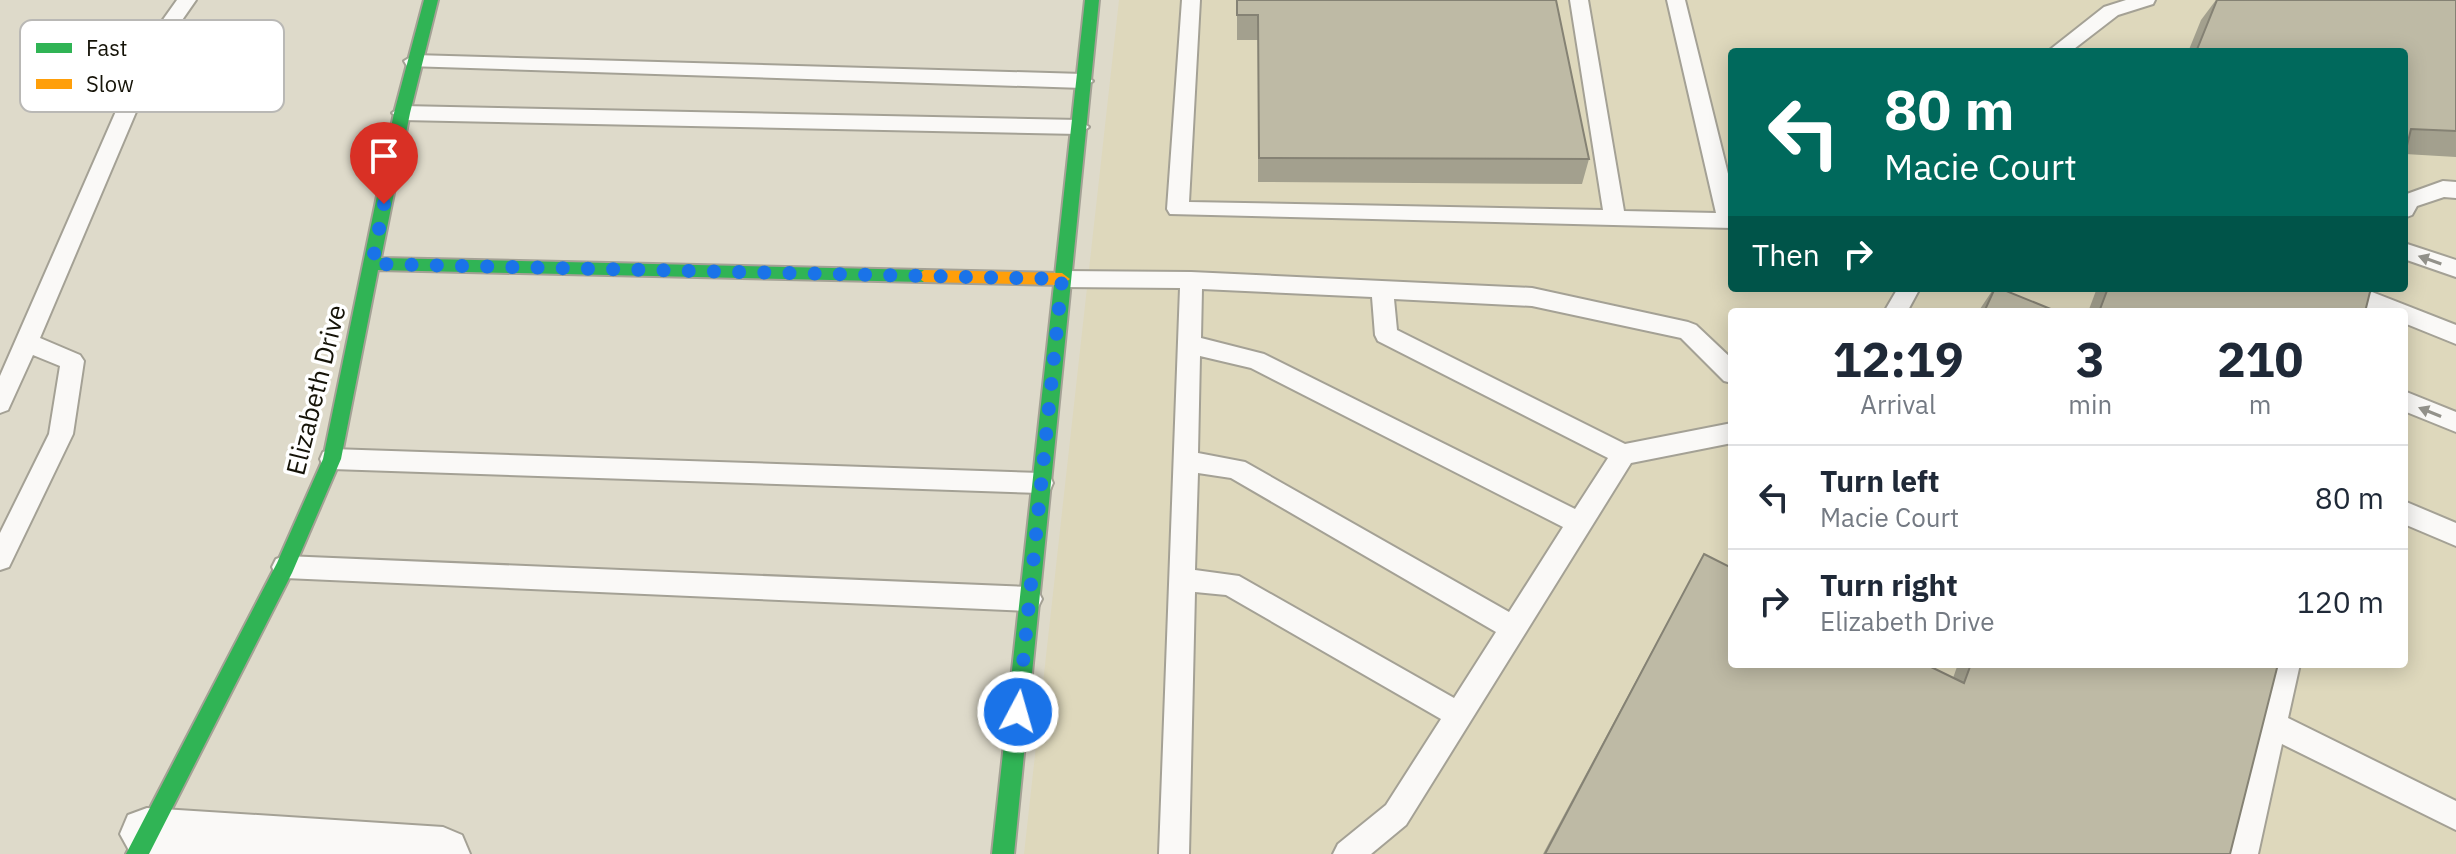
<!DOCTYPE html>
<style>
body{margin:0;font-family:"IBM Plex Sans",sans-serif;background:#f2f2f3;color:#1f2937;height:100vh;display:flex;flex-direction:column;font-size:30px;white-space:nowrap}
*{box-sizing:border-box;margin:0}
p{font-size:26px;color:#747a83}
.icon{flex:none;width:44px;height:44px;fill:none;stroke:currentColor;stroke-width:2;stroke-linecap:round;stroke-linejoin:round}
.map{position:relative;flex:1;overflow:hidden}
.drawer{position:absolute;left:1728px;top:308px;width:680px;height:360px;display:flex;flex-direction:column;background:#fff;border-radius:8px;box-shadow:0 4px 20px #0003}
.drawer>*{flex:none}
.hud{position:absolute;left:1728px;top:48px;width:680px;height:244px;border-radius:8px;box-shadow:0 4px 20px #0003;background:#00695c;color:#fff;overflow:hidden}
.pin{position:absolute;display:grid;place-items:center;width:68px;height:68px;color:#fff;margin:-82px -34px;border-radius:50% 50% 50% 0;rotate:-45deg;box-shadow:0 0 8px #0007}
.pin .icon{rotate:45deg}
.me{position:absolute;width:88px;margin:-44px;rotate:6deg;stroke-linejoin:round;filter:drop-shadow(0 0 6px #0008)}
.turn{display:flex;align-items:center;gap:28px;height:168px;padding:0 24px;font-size:36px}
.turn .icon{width:104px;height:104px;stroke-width:2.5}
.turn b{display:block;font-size:56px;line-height:68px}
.then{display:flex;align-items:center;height:76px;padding:0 24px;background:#0003;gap:16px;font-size:30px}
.eta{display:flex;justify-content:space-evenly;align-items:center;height:136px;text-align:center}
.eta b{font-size:48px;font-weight:700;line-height:56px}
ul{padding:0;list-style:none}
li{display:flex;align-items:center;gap:24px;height:104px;padding:0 24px;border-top:2px solid #e0e1e3}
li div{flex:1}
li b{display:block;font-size:30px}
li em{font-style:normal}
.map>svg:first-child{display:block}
.built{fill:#ded8bc;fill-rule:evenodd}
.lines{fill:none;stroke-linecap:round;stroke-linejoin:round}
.lane-casing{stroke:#a4a195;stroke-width:4}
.street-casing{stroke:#a4a195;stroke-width:4}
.fast-casing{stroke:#a4a195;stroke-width:4}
.slow-casing{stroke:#a4a195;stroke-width:4}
.lane{fill:#faf9f7;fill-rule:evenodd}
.street{fill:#faf9f7;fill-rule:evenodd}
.fast{fill:#30b455;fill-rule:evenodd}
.slow{fill:#ff9f0a;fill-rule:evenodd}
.wall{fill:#a3a08e}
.building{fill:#bebaa5;stroke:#858274;stroke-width:2}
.oneway{fill:#93928b}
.route{stroke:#1a73e8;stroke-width:14;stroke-dasharray:0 25.2}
.labels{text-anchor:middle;stroke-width:7;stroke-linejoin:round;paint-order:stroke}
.street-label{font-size:26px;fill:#151308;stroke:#fff}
.key{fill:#fff;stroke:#b9b8b5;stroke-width:2}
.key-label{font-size:22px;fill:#151308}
</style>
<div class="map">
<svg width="2456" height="854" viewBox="0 0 2456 854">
<rect width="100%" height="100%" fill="#dedaca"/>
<path class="built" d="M1119 0H2456V854H1024ZM1732 52H2404V288H1732ZM1732 312H2404V664H1732Z"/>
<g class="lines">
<defs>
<path id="lane" d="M177 0H196L164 46 40 338 80 355 84 361 73 434 9 567 0 570V533L49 434 60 366 33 355 8 410 0 413V376L145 45Z
M1182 0H1200L1189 202 1603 210 1570 0H1588L1624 211 1716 213 1667 0H1685L1732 190V228L1170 214 1167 209Z
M2126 0H2155L2153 4 2118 15 2070 52H2047L2104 7Z
M414 55 1083 74 1093 81 1083 88 407 66 404 61Z
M402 106 1079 120 1089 127 1079 134 402 120 392 113Z
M2443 181 2456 182V198L2444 197 2417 206 2412 215 2404 218V195Z
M2404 243 2456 260V277L2404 259Z
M1062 271 1191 272 1532 288 1688 322 1696 325 1732 359V383L1724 381 1681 338 1532 306 1394 299 1397 330 1625 444 1732 423V443L1631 463 1406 825 1371 854H1333L1338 844 1386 805 1441 719 1226 595 1195 592 1189 854H1159L1180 288 1062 287 1054 285 1051 279 1054 273ZM1202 289 1372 297 1375 335 1378 341 1608 458 1575 509 1264 354 1201 338ZM1200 356 1251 368 1563 527 1509 612 1245 462 1198 453ZM1198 473 1231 478 1496 632 1454 698 1239 576 1195 570Z
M1898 288H1920L1907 312H1884Z
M2372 292 2456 325V344L2404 323V312C2389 312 2369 316 2361 301L2364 295Z
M2404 391 2456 412V432L2404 411Z
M332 449 1041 473 1050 476 1053 483 1050 490 1041 493 332 469 323 466 320 459 323 452Z
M2404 501 2456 523V546L2404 524Z
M285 556 1029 587 1038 591 1042 599 1038 607 1029 611 285 578 276 575 272 567 276 559Z
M2274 664H2300L2288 718 2456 801V830L2282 744 2258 854H2228Z"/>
<path id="street" d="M147 808 443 827 462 835 470 854H131L120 834 128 815Z"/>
<path id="fast" d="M424 0H438L410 113 381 258 924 270 932 276 924 282 378 270 341 459 292 573 149 854H126L277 563 323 459 394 113Z
M1085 0H1099L1014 854H992Z"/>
<path id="slow" d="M924 270 1062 273 1070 279 1062 285 924 282 916 276Z"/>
</defs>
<use href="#lane" class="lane-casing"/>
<use href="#street" class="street-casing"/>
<use href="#fast" class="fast-casing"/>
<use href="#slow" class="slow-casing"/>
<use href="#lane" class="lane"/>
<use href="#street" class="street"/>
<use href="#fast" class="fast"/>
<use href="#slow" class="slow"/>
</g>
<path class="wall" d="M1237 0 1589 159 1582 184 1258 182V40H1237Z
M2216 0H2456V157L2405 154 2404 52H2188L2201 20Z
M1994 288 2058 312H1978Z
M2097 288H2371L2365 312H2088Z
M1704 554 1953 678 1958 664H2278L2230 854H1543Z"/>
<path class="building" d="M1237 0H1556L1589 159 1259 158 1258 15H1237Z
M2217 0H2456V131L2411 129 2404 158V52H2196Z
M1995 288H1999L2058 312H1984Z
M2108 288H2371L2365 312H2099Z
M1704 554 1732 568V664H1925L1964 683 1971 664H2278L2230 854H1545Z"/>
<defs><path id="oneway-solid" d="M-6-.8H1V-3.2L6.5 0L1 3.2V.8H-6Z" transform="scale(2)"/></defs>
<g class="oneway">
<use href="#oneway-solid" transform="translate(2430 260) rotate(-161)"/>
<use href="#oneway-solid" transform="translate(2430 412) rotate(-158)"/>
</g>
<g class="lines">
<path class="route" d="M384 204 372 264 1062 279 1018 712"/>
</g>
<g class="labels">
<g class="street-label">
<text transform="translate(316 390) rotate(-76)" y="9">Elizabeth Drive</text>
</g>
</g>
<rect x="20" y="20" width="264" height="92" rx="12" class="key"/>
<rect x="36" y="43" width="36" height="10" fill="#30b455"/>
<rect x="36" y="79" width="36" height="10" fill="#ff9f0a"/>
<g class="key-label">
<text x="86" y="56">Fast</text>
<text x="86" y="92">Slow</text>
</g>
</svg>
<div class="pin" style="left:384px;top:204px;background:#d93025"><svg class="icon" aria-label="arrive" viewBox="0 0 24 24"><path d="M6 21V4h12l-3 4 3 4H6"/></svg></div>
<svg class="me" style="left:1018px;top:712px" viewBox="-20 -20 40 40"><circle r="17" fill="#1a73e8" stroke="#fff" stroke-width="3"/><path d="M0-11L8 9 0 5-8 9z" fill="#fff"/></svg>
<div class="hud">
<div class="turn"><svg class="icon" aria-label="left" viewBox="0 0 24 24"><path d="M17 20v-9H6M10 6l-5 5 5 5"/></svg><div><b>80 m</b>Macie Court</div></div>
<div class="then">Then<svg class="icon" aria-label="right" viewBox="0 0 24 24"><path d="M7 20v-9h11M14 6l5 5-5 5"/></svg></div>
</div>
<section class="drawer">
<div class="eta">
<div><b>12:19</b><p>Arrival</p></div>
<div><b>3</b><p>min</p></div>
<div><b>210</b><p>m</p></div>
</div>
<ul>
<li><svg class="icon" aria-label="left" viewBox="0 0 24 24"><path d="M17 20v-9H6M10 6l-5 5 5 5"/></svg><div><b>Turn left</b><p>Macie Court</p></div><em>80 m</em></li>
<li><svg class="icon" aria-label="right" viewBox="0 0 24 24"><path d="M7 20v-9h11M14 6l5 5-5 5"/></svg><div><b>Turn right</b><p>Elizabeth Drive</p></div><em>120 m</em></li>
</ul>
</section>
</div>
